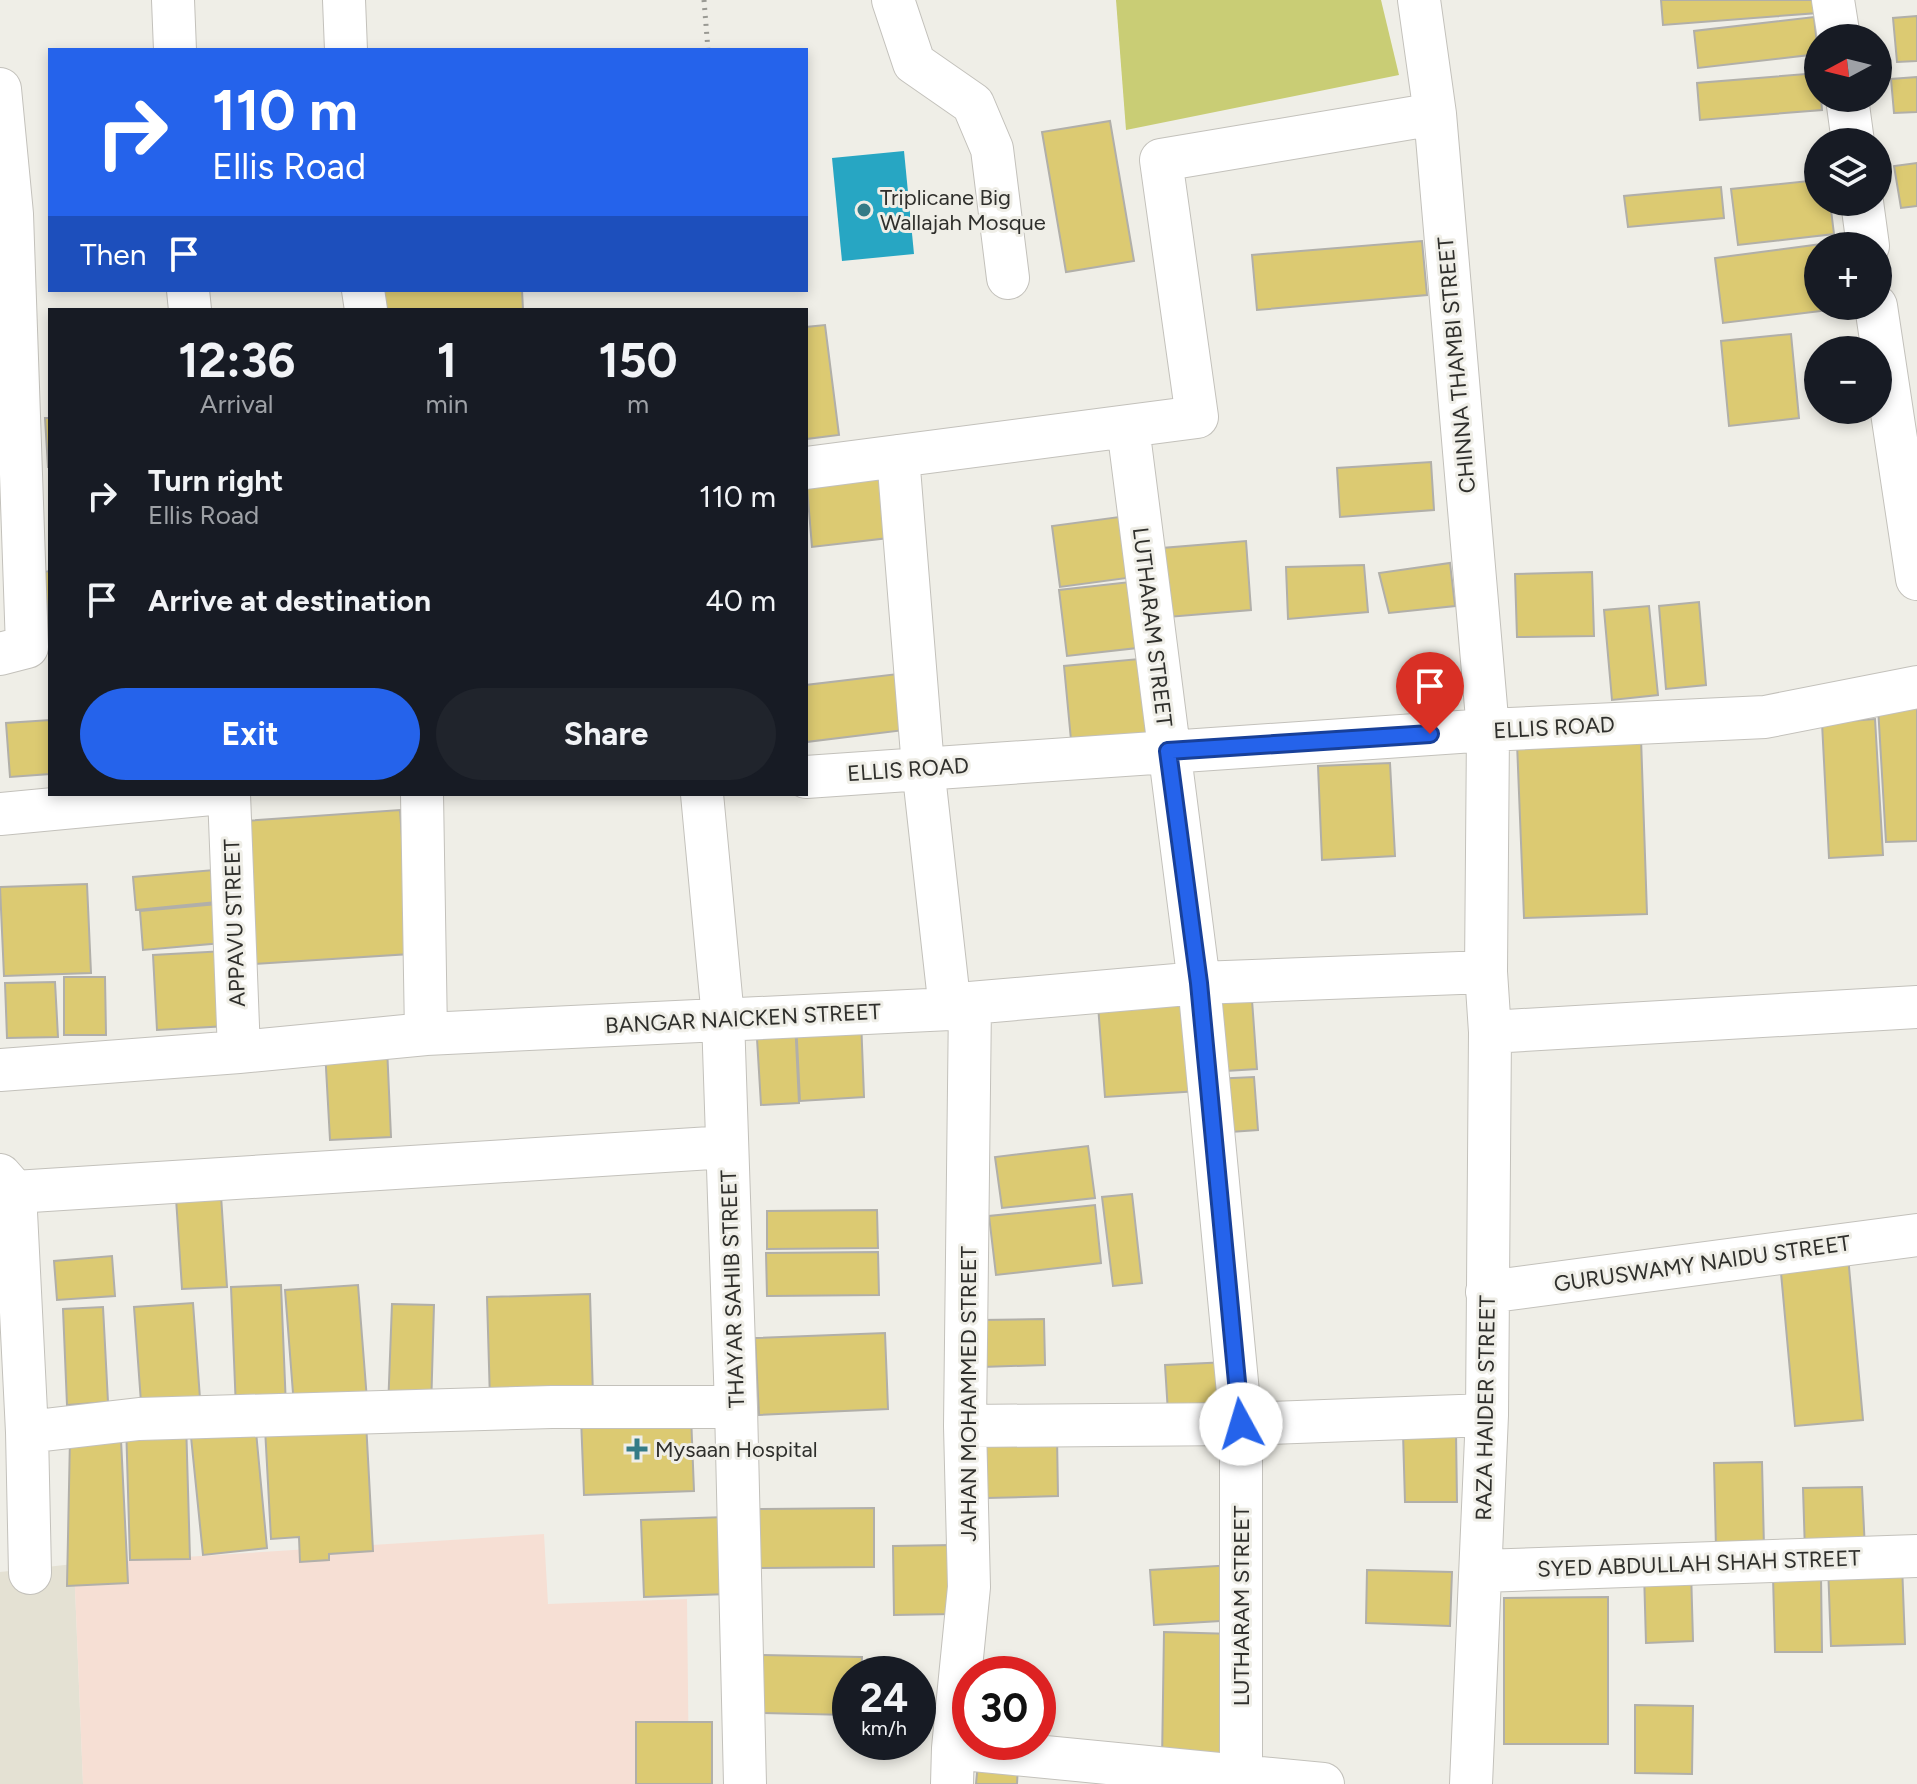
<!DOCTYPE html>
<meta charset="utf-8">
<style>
body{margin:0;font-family:Figtree,sans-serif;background:#20242c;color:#f1f3f6;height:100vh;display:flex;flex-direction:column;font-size:30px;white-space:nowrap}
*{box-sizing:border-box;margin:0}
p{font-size:26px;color:#9ea1a6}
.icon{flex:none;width:44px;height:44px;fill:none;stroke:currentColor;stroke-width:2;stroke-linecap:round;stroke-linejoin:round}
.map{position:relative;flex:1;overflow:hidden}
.sheet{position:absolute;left:48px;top:308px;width:760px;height:488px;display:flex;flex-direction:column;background:#171b24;border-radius:0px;box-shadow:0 4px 12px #0003}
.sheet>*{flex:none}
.banner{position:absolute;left:48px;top:48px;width:760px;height:244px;border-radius:0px;box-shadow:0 4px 12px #0003;background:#2563eb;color:#fff;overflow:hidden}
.needle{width:52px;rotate:263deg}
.tools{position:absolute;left:1804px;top:24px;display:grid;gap:16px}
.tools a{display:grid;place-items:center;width:88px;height:88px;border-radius:50%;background:#171b24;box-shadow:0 4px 12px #0003;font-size:40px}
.speed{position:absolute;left:832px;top:1656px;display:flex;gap:16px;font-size:40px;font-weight:700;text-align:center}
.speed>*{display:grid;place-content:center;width:104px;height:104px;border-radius:50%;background:#171b24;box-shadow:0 4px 12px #0003;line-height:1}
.speed small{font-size:20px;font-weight:400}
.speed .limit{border:12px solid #d22;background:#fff;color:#111}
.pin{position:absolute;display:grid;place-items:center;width:68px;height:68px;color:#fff;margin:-82px -34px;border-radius:50% 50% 50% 0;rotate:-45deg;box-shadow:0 0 8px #0007}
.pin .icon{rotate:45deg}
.me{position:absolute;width:88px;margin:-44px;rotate:354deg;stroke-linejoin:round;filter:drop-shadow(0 0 6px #0008)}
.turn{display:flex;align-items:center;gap:28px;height:168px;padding:0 32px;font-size:36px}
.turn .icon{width:104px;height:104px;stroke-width:2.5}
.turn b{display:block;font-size:56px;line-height:68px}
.then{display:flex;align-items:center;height:76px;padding:0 32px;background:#0003;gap:16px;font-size:30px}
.eta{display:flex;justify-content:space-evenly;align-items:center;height:136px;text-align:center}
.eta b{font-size:48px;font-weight:700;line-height:56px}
.button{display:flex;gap:16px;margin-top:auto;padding:16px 32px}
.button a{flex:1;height:92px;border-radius:48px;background:#2563eb;color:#fff;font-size:32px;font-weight:700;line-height:92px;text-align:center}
.button a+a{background:#20242c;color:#f1f3f6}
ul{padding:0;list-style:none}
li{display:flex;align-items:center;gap:24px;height:104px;padding:0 32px}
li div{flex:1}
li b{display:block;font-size:30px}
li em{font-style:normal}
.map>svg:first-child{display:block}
.built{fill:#e4e1d3}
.education{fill:#f6dfd4}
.green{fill:#c9cd75}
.water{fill:#27a6c3}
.building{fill:#dcca72;stroke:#b1afa9;stroke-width:2}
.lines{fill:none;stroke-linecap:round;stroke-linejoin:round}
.minor-casing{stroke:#c3c1bb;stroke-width:44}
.path{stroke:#999993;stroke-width:5;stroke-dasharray:2 6;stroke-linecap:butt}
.minor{stroke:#fff;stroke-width:42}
.route-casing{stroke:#184099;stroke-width:20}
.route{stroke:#2563eb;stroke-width:14}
.poi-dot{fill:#347b86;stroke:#efeee7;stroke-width:3}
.labels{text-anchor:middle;stroke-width:6;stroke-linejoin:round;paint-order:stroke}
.poi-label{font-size:22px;fill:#2f2f2c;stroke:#efeee7;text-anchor:start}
.street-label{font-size:22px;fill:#2f2f2c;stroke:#efeee7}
</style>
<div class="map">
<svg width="1917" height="1784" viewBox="0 0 1917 1784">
<rect width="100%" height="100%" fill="#efeee7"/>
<path class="built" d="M74 1564 83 1784H0V1572Z"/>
<path class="education" d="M544 1534 548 1604 687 1599 689 1784H83L74 1564Z"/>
<path class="green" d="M1116 0H1381L1399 75 1126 130Z"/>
<path class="water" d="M904 151 914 254 842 261 832 158Z"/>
<path class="building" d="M1661 0H1817L1818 13 1663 25Z
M1917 16V61L1897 62 1893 18Z
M1814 17 1818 54 1698 68 1694 31Z
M1818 73V98H1821L1822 110 1700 120 1697 83Z
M1917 77V112L1894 113 1891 79Z
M1110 121 1134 261 1066 272 1042 132Z
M1917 163V206L1901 208 1894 166Z
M1818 180V202H1830L1834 234 1738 245 1731 189Z
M1721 187 1724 218 1628 227 1624 196Z
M1422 241 1427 295 1257 310 1252 255Z
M1837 242V246H1818V306L1845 308 1723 323 1715 258Z
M383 290H522L523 310H385Z
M825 325 839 435 806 439V327Z
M1791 334 1799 418 1729 426 1721 341Z
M45 418H50V467H48Z
M1431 462 1434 510 1340 517 1337 468Z
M889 465 897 537 812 547 806 475Z
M1119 517 1127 578 1060 587 1052 526Z
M1246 541 1251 610 1168 617 1162 548Z
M1450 563 1455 606 1389 613 1379 573Z
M1364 565 1368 612 1288 619 1286 567Z
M50 571V631H49L44 572Z
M1592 572 1594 636 1517 637 1515 574Z
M1130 582 1137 648 1067 656 1059 590Z
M1699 602 1706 685 1666 689 1659 606Z
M1649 606 1658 695 1612 700 1604 610Z
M1139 659 1146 733 1071 740 1064 666Z
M906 673 913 729 806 742V685Z
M1917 705V841L1886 842 1878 707Z
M1875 719 1883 855 1829 858 1822 723Z
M50 720V774L10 777 6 723Z
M1641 738 1647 914 1524 918 1517 743Z
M1390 763 1395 856 1322 860 1318 766Z
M400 810 410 954 254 964 244 821Z
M214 870 217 902 136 910 133 877Z
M87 884 91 973 4 976 0 887Z
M218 904 222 943 143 950 140 911Z
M225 951 228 1026 157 1030 153 955Z
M64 977H105L106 1035H64Z
M55 982 58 1037 7 1038 5 983Z
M1192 986 1199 1091 1105 1097 1097 992Z
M1252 1000 1257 1069 1210 1072 1205 1004Z
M861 1019 864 1097 800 1101 796 1022Z
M795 1020 799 1103 761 1105 756 1022Z
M387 1047 391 1137 330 1140 325 1050Z
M1254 1077 1258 1130 1216 1133 1212 1079Z
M1088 1146 1095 1198 1002 1208 995 1157Z
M220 1180 227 1287 182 1289 175 1183Z
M1132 1194 1142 1283 1113 1286 1102 1197Z
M1095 1205 1101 1263 996 1275 989 1216Z
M877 1210 878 1248 767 1249V1211Z
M878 1252 879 1295 767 1296 766 1253Z
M112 1256 115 1296 57 1300 54 1261Z
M1848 1256 1863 1420 1795 1426 1780 1262Z
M281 1285 286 1407 236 1409 231 1287Z
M358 1285 367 1400 294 1406 285 1290Z
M590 1294 593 1397 490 1400 487 1297Z
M193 1303 201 1412 142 1416 134 1307Z
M392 1304 434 1305 431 1410 388 1409Z
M103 1307 108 1402 67 1405 63 1309Z
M1044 1319 1045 1365 982 1367 980 1320Z
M885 1333 888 1409 759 1415 755 1338Z
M1228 1362 1231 1409 1168 1413 1165 1365Z
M691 1415 694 1491 584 1495 581 1418Z
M186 1421 190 1559 130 1560 126 1423Z
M255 1421 267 1548 203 1555 190 1427Z
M366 1422 373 1551 329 1554V1560L300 1562 299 1537 271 1539 265 1428Z
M1456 1432 1457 1502H1405L1403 1433Z
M1057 1436 1058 1496 987 1498 986 1438Z
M70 1438 121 1440 128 1583 67 1586Z
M1762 1462 1764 1548 1716 1549 1714 1463Z
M1862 1487 1865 1550 1805 1552 1803 1488Z
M874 1508V1567L754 1568 753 1509Z
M725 1517 728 1594 644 1597 641 1520Z
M952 1545 953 1614 894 1615 893 1546Z
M1902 1564 1905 1644 1831 1646 1828 1566Z
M1234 1565 1237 1620 1154 1625 1150 1570Z
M1367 1570 1452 1572 1450 1626 1366 1623Z
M1691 1570 1693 1641 1646 1643 1644 1572Z
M1821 1575 1822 1652H1775L1773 1576Z
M1608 1597V1744H1504V1598Z
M1164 1632 1234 1634 1232 1763 1162 1762Z
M759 1655 862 1657 861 1674H850V1715L758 1713Z
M1635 1705 1693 1706 1692 1774 1635 1773Z
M636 1722H712V1784H636Z
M978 1762 1018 1765 1017 1784H976Z"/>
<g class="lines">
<defs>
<path id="minor" d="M173 0 175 50
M344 0 346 50
M893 0 914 63 973 104 992 149 1008 278
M1419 0 1435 114 1488 730 1486 972 1490 1032 1487 1415 1471 1784
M1833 0 1839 38
M0 89 12 214 27 647 0 654
M1847 98 1853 142
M1862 202 1868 246
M188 290 190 310
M363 290 366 310
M1876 306 1917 579
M1128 427 1199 983 1241 1424V1784
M898 456 923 767 950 1009
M806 468 1197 417 1161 160 1435 114
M806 777 1488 730 1765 717 1917 687
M229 794 239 1052
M422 794 426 1034
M702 794 723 1018 736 1407 745 1784
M0 814 211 794
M1490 1032 1917 1007
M0 1070 239 1052 426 1034 950 1009 970 1003 1199 983 1486 972
M0 1175 15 1192 27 1432 30 1573
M15 1192 727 1147
M1487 1292 1917 1235
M965 1426 1241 1424 1487 1415
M27 1432 139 1419 552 1407H736
M1482 1571 1917 1556
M953 1748 1323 1784
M952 1784 953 1748 969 1587 965 1426 970 1003"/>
</defs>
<use href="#minor" class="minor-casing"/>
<path class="path" d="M704 0 708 50"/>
<use href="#minor" class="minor"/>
</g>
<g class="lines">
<defs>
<path id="route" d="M1241 1424 1199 983 1168 751 1430 734"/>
</defs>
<use href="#route" class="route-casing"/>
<use href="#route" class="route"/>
</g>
<g class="poi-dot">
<circle cx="864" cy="210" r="8"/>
<path d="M633 1437h8v8h8v8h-8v8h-8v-8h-8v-8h8z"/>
</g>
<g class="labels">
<g class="poi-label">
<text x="880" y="205">Triplicane Big<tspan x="880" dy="25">Wallajah Mosque</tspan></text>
<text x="655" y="1457">Mysaan Hospital</text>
</g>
<g class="street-label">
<text transform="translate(1456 365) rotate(-95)" y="8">CHINNA THAMBI STREET</text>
<text transform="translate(1153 627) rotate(83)" y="8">LUTHARAM STREET</text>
<text transform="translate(1554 727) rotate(-3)" y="8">ELLIS ROAD</text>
<text transform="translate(908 769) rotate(-4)" y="8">ELLIS ROAD</text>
<text transform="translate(234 923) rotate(-92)" y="8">APPAVU STREET</text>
<text transform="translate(743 1018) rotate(-3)" y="8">BANGAR NAICKEN STREET</text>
<text transform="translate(1702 1263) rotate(-8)" y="8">GURUSWAMY NAIDU STREET</text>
<text transform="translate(732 1289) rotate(-92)" y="8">THAYAR SAHIB STREET</text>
<text transform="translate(968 1394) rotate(-90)" y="8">JAHAN MOHAMMED STREET</text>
<text transform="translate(1485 1408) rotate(-89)" y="8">RAZA HAIDER STREET</text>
<text transform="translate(1699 1563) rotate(-2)" y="8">SYED ABDULLAH SHAH STREET</text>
<text transform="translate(1241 1606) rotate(-90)" y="8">LUTHARAM STREET</text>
</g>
</g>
</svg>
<div class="tools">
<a><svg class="needle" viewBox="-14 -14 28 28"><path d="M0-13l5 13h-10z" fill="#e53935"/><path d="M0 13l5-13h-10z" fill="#9ea1a6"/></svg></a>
<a><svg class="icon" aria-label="layers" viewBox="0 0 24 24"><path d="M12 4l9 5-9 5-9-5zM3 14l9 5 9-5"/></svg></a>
<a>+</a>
<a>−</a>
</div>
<div class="speed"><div>24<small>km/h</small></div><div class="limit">30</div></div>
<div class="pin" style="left:1430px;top:734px;background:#d93025"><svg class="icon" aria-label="arrive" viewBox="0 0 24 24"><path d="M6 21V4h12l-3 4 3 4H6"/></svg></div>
<svg class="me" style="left:1241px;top:1424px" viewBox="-20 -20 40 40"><circle r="19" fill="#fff"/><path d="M0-13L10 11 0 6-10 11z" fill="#2563eb"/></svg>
<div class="banner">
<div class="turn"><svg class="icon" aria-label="right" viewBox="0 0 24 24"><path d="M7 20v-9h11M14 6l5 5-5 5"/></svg><div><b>110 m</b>Ellis Road</div></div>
<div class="then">Then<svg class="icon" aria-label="arrive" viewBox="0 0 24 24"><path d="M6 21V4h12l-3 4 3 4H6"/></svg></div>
</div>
<section class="sheet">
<div class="eta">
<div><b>12:36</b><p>Arrival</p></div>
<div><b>1</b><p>min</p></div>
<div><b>150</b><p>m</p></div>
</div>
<ul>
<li><svg class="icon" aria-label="right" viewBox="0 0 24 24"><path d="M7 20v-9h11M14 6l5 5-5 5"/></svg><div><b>Turn right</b><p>Ellis Road</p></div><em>110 m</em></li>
<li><svg class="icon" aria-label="arrive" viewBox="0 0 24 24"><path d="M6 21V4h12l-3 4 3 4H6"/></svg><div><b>Arrive at destination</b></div><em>40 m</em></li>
</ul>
<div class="button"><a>Exit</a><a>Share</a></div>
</section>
</div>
